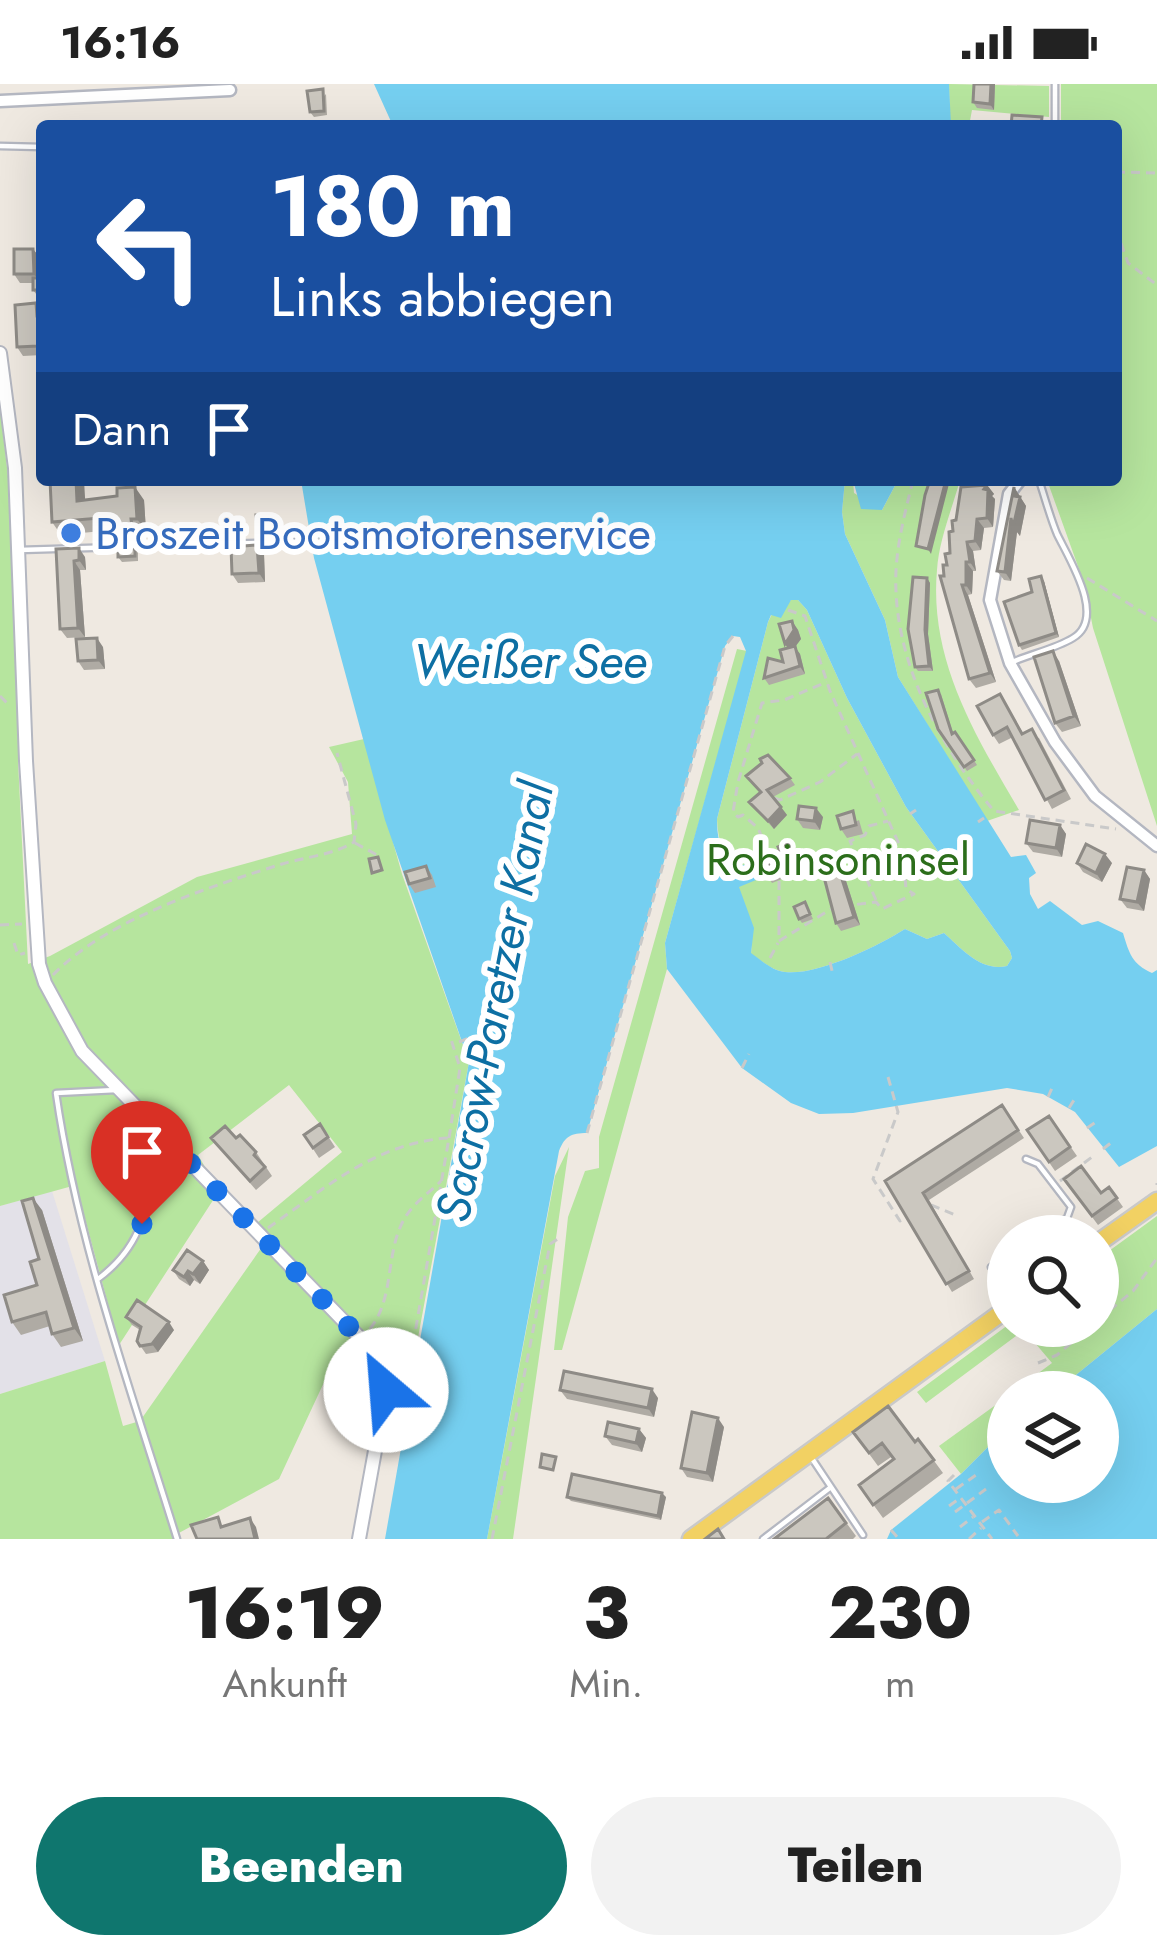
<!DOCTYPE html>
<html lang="de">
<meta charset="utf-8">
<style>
body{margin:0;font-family:Jost,sans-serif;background:#f2f2f2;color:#222;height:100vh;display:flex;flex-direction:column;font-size:45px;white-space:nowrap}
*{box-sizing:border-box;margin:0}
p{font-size:39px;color:#767676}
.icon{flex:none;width:66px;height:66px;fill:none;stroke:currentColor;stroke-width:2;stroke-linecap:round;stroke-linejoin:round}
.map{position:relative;height:1455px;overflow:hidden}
.details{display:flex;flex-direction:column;background:#fff;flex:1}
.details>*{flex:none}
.hud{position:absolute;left:36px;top:36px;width:1086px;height:366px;border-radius:12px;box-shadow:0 12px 48px #0002;background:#1a4fa0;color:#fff;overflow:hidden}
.tools{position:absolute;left:987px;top:1131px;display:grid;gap:24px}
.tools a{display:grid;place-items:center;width:132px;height:132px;border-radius:50%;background:#fff;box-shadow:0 12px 48px #0002;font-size:60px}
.pin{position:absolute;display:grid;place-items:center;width:102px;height:102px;color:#fff;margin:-123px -51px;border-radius:50% 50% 50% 0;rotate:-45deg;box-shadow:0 0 12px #0007}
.pin .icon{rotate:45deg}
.me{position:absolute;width:132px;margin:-66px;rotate:333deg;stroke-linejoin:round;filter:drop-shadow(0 0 9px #0008)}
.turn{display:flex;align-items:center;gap:42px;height:252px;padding:0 36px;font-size:54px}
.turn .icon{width:156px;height:156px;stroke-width:2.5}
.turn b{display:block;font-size:84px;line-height:102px}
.then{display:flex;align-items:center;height:114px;padding:0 36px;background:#0003;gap:24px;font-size:45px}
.eta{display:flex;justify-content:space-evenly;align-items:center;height:204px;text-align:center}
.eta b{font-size:72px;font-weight:800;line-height:84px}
.action{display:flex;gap:24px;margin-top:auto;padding:24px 36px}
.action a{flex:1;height:138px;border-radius:72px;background:#0f766e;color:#fff;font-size:48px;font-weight:800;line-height:138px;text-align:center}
.action a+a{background:#f2f2f2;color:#222}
.status{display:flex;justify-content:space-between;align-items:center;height:84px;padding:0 60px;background:#fff;direction:ltr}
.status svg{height:33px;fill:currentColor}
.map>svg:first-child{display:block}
.industrial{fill:#e3e1e8}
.green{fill:#b6e59e}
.water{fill:#75cff0;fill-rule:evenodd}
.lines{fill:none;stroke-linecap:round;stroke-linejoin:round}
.service-casing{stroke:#b4b7c1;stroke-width:9}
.minor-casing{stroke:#b4b7c1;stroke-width:15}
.tertiary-casing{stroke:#b4b7c1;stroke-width:16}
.primary-casing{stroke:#c9c9c9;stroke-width:21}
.path{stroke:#c9c9c9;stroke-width:3;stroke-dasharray:9 6;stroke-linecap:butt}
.service{stroke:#fff;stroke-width:4.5}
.minor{stroke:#fff;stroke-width:10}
.tertiary{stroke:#fff;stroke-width:12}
.primary{stroke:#f2d163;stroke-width:16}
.wall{fill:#afaba4}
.shaded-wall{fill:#8e8b86}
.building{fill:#cbc7bf;stroke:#8e8b86;stroke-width:3}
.route{stroke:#1a73e8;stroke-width:21;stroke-dasharray:0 37.8}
.shop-dot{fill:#3f7fe0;stroke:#fff;stroke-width:4.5}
.labels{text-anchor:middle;stroke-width:12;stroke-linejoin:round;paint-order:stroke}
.shop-label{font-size:45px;fill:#366cbe;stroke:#fff;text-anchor:start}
.park-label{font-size:45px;fill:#2c6e1b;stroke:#fff}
.water-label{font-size:48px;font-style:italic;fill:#0d6fa3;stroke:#fff}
</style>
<div class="status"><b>16:16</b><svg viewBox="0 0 49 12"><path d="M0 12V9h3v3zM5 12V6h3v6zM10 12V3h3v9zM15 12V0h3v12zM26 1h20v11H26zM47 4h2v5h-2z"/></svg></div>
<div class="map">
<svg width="1157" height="1455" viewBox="0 0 1157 1455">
<rect width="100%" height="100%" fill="#efe9e1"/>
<path class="industrial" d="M52 1107 105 1277 0 1310V1122Z"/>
<path class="green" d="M949 0 1049 2V33L972 26 969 42H950Z
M1061 0H1157V742L1093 544 1084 499 1047 396H1116V42H1061Z
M0 324 19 486 18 677 28 880 50 872 197 793 352 750 348 698 329 663 364 655 402 790 469 978 402 1340 326 1294 279 1395 177 1450V1455H0V1310L105 1277 123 1342 140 1337 264 1160 257 1139 342 1068 289 1001 198 1071 219 1107 119 1261 76 1101 0 1122Z
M845 396H853L854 409 882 426 898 396H960C952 425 939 456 937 486 929 576 975 651 1019 726L987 737 898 593 885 536 845 450 842 428Z
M791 516H798L807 526 847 614 906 723 1010 867 1012 874 1007 882C981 888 962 865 944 849L927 855 905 845C878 862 817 892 785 888 773 887 762 877 751 870 756 819 718 783 717 735L768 538 772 530Z
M737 565 747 567 665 859 667 885 562 1266H554L568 1133 585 1087 599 1084V1053Z
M569 1063 513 1455H487L555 1092Z
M1157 1132V1225L1055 1308H1013L1052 1279 1024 1246 926 1319 917 1308 1008 1241 1098 1242V1175Z
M1008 1312V1343L961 1390 939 1362Z"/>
<path class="water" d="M374 0H949L951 41 393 42Z
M301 396H845L842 428 845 450 885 536 898 593 1011 773 1026 771 1036 789 1029 794 1030 810 1038 825 1050 817 1082 841 1098 837 1123 849C1129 869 1132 880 1152 889L1157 886V1062L1119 1083 1075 1028 1043 1010 1007 1004 853 1029 819 1030 791 1019 742 984 667 885 665 859 746 567 740 553 733 552 725 562 587 1049C571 1049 565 1052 559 1067L487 1455H385L469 978 385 736 314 474ZM791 516H798L807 526 847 614 906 723 1010 867 1012 874 1007 882C981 888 962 865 944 849L927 855 905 845C878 862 817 892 785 888 773 887 762 877 751 869L754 844 739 803 756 796 752 780 731 782C721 764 717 757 717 735L768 538 771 531 781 534Z
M853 396H898L882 426 861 425Z
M1157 1225V1455H887L891 1446 961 1390 1008 1343V1398H1098V1308H1055Z"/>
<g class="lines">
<defs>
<path id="service" d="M1055 42V0
M0 62 42 63
M19 466 293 458
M1010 579C1030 570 1055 565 1073 554 1107 534 1069 475 1057 450 1050 433 1045 414 1039 396
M116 1006 56 1009C78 1161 132 1309 177 1455
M1026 1075 1038 1080 1071 1123 1067 1134 1039 1152
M991 1183 1008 1172
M98 1195C152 1155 148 1109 154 1047
M811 1373 863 1451
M763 1455 831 1403"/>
<path id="minor" d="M0 17 230 6
M1020 396 1009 410 990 516 1010 579 1055 658 1095 712 1157 762"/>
<path id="tertiary" d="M0 269 15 384 26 677 39 880 45 899 82 967 362 1256 385 1287 386 1306 359 1455"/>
<path id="primary" d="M1098 1159 1157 1117
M691 1455 1008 1224"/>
</defs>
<use href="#service" class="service-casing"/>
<use href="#minor" class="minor-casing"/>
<use href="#tertiary" class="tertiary-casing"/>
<use href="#primary" class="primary-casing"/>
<path class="path" d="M1116 88 1157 89
M1116 145 1128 179 1157 201
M913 396C904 433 894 469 896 507 899 588 944 667 994 727L1116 745
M312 455 343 454
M1087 494 1157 537
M788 526 805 532 830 607 903 769 906 805 914 810 882 825 876 818 852 821
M0 612 10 622
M774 714 780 716 820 698 857 670
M910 730 916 726
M978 738 984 734
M355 759 377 771
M774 782 758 744 743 731 738 733 733 728 738 698 762 619 784 616 827 598
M779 797V857L831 825
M876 816 850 757 865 751 869 742 888 737
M0 841 22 840
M14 859 18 871 25 869
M770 874 778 859
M830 878 833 891
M53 891C107 835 209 803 282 780 305 773 333 771 354 758L356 740 337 669
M459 958 471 953
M742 984 749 970
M888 993 898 1028 873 1095 900 1137 907 1133
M1048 1013 1052 1004
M1069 1024 1074 1016
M1087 1044 1096 1038
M587 1049 725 562 733 552
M449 1054 460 984 450 952
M1103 1065 1112 1058
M1060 1097 1092 1073
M1157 1099V1101
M931 1121 958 1132
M268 1144C325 1104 377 1058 449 1054L407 1295 400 1298
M1098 1236 1133 1207 1157 1174
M370 1245C396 1212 384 1167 406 1132 414 1119 430 1108 441 1097
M1038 1279 1057 1271 1091 1242
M954 1391 948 1397 992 1455
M956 1405 976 1391
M949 1422 959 1415
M955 1428 986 1405
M982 1438 999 1426 1018 1452
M960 1443 973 1433
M891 1446 899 1455
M492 1455 550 1160 561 1153
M969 1455 981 1444"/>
<use href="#service" class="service"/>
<use href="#minor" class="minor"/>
<use href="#tertiary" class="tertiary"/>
<use href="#primary" class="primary"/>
</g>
<path class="wall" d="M995 0 994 26 977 24 973 18Z
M326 10 327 31 314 33 310 28Z
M33 165 40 174 42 215H40L33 206V199H20L14 190Z
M42 228V271L23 272 17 263Z
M987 401 994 410 992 412 995 415 993 443 984 444 981 466 973 467 976 487H973L972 510 968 511 996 598 976 604 969 595 944 492 950 469 953 447Z
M1014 403 1026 422 1020 452 1017 448 1011 497 1004 496 997 487Z
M85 416H144L146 447 140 448 141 456 109 457 102 447 61 451 52 438Z
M268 431 271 435 272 448 260 449 257 444Z
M257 461 264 470 265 498 238 499 232 490Z
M56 465 85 473 86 486H80L85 553 67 554 60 545Z
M135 465 138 469V477L122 478 118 473Z
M927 494 930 499 928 550 933 587H918L915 583Z
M1044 497 1059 553 1022 566 1019 561 1032 508Z
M792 537 798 546 801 555 795 563 800 570 805 590 769 601 764 594 783 578 788 564 785 560Z
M103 563 105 585 84 586 78 577Z
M1059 577 1081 642 1062 648 1055 639Z
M941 610 953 649 955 648 977 681 967 687 938 645Z
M1000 610 1023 649 1039 654 1071 715 1052 725 1013 653 999 660 993 651Z
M746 692 790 694 795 701 773 713 787 731 774 745 749 718 760 709Z
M823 733 820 746 803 744 797 735Z
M859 736 863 750 847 754 841 745Z
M1060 741 1066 750 1062 773 1033 768 1026 759Z
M789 759 796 768 802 787 772 799 763 785 782 773Z
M834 770 840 778 860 841 841 847 836 839Z
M1077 779H1112L1102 798 1083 788Z
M426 782 432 791 436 803 415 809 409 800Z
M1144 786 1150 795 1144 827 1127 824 1120 815Z
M805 818 813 835 802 839 799 835Z
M1002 1021 1024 1054 929 1116 974 1195 952 1208 885 1097Z
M1049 1032 1077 1072 1055 1087 1027 1046Z
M320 1040 335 1063 319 1074 304 1051Z
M211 1054H236L256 1068 272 1092 256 1106Z
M1064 1095 1101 1109 1109 1103 1123 1123 1098 1141Z
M42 1126 83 1257 61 1263 52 1250 50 1242 21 1251 12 1238 37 1201Z
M203 1177 209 1186 200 1200 194 1196 190 1202 179 1195 173 1186Z
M126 1233 174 1246 158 1268 146 1270 137 1257 140 1246 132 1241Z
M560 1306 658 1314 654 1333 567 1315Z
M724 1343 713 1398 687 1393 681 1384Z
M639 1345 646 1354 642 1368 612 1361 605 1352Z
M853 1348 915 1358 918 1355 943 1389 883 1434 859 1401 893 1375 891 1373 878 1382Z
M567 1413H666L661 1436 571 1417Z
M828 1414 856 1452 853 1455H774Z"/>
<path class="shaded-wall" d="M991 0H995L994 26 990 20Z
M33 165 40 174V199L34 190Z
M76 396H84L86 430 77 417Z
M946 396H950L931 470 928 465Z
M987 401 994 410 992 412 995 415 993 443 987 434 984 405Z
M135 403 144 416 146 447 137 435Z
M1014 403 1026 422 1020 452 1017 448 1011 497 1005 488Z
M131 435 140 448 141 456 132 443Z
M977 435 984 444 981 466 975 457Z
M967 458 973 467 976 487 970 478Z
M257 461 264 470 265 498 259 489Z
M79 464 85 473 86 486 79 476Z
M74 477 80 486 85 553 78 544Z
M966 478 973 487 972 510 966 501Z
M1041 492 1044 497 1059 553 1056 549Z
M927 494 930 499 928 550 933 587 929 582 925 546Z
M962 501 968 511 996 598 990 589Z
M792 537 798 546 801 555 795 563 800 570 805 590 785 560Z
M97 554 103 563 105 585 98 576Z
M1053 567 1059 577 1081 642 1074 632Z
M781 723 787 731 774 745 768 737Z
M816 724 823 733 820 746 814 737Z
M1060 741 1066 750 1062 773 1056 764Z
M834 770 840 778 860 841 854 833Z
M1105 770 1112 779 1102 798 1096 789Z
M1144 786 1150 795 1144 827 1137 818Z
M33 1114 42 1126 83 1257 74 1244Z
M203 1177 209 1186 200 1200 193 1190Z
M188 1187 194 1196 190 1202 184 1193Z
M169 1238 174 1246 158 1268 152 1260Z
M652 1305 658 1314 654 1333 648 1324Z
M718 1334 724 1343 713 1398 707 1389Z
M639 1345 646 1354 642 1368 636 1359Z
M662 1409 666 1413 661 1436 658 1432Z
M250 1434 256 1443 259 1455H255Z"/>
<path class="building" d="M974 0H991L990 20 973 18Z
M323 5 324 27 310 28 307 7Z
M1012 31 1042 33 1041 42H1011Z
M14 165H33L34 190H14Z
M33 194H42V206H33Z
M36 219 37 232H42V251H38V262L17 263 15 221Z
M50 396H76L77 417 117 412V404L135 403 137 435H131L132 443 100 444 99 434 52 438Z
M930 396H946L928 465 916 462 925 411Z
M987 401 984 405 988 406 987 434 977 435 975 457 967 458 970 478H966V501H962L990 589 969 595 940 492H944L943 481H947L945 470 950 469 949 448 953 447 952 437 956 436 961 403Z
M1014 403V412L1020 413 1013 443 1011 434 1005 488 997 487Z
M256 431H268L269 444H257Z
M257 461 259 489 232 490 231 463Z
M79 464V476L74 477 78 544 60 545 56 465Z
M118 465H135V472L118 473Z
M1041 492 1056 549 1019 561 1004 518 1032 508 1029 495Z
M913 493 927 494 925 546 929 582 915 583 908 545Z
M792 537 794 546 785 560 779 540Z
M97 554 98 576 78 577 76 555Z
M795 562 800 582 764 594 768 574 783 578 780 566Z
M1053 567 1074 632 1055 639 1034 573Z
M938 606 952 650 955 648 974 676 964 683 938 645 926 609Z
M1000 610 1022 650 1032 645 1064 706 1045 716 1007 643 993 651 977 622Z
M768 671 790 694 767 706 781 723 768 737 749 718 761 708 746 692 762 679 760 675Z
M799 722 816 724 814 737 797 735Z
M853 727 856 741 841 745 837 732Z
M1030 736 1060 741 1056 764 1026 759Z
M789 759 796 778 766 790 763 785 782 773 778 763Z
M1086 760 1105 770 1096 789 1077 779Z
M834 770 854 833 836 839 819 774Z
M378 773 382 786 372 789 369 775Z
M426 782 430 794 409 800 405 788Z
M1127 783 1144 786 1137 818 1120 815Z
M805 818 810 830 799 835 794 823Z
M1002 1021 1018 1046 923 1109 969 1187 946 1200 885 1097Z
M1049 1032 1070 1063 1049 1078 1027 1046Z
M320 1040 328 1053 313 1064 304 1051Z
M225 1042 236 1054 240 1051 256 1068 254 1071 265 1083 250 1097 211 1054Z
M1081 1082 1101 1109 1109 1103 1117 1114 1092 1132 1064 1095Z
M33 1114 74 1244 52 1250 46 1228 12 1238 4 1211 37 1201 30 1178 39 1175 22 1117Z
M187 1166 203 1177 193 1190 188 1187 184 1193 173 1186Z
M1008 1175V1188L1007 1189 1001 1179Z
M137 1216 169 1238 152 1260 140 1262 137 1257 141 1243 126 1233Z
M564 1287 652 1305 648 1324 560 1306Z
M888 1322 915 1358 918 1355 934 1376 873 1421 859 1401 894 1375 882 1359 869 1369 853 1348Z
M692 1328 718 1334 707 1389 681 1384Z
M608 1338 639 1345 636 1359 605 1352Z
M542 1370 556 1373 553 1386 540 1383Z
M572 1390 662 1409 658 1432 567 1413Z
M828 1414 846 1439 826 1455H774Z
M218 1433 221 1443 250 1434 255 1455H197L191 1441Z
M718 1445 724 1455H705Z"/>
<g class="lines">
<path class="route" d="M142 1140 154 1042 362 1256 386 1287V1306"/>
</g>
<circle class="shop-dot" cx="71" cy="449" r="12"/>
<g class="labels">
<g class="shop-label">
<text x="95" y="465">Broszeit Bootsmotorenservice</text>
</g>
<g class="park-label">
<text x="838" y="791">Robinsoninsel</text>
</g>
<g class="water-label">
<text x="530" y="594">Weißer See</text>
<text transform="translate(494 918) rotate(-79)" y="17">Sacrow-Paretzer Kanal</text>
</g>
</g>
</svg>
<div class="tools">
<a><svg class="icon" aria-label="search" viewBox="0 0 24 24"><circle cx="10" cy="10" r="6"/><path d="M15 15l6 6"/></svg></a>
<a><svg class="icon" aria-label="layers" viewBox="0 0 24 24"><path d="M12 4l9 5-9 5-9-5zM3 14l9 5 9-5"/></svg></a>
</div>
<div class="pin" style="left:142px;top:1140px;background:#d93025"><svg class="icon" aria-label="arrive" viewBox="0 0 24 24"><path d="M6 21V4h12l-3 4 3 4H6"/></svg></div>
<svg class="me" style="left:386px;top:1306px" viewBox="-20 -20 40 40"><circle r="19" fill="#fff"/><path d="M0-13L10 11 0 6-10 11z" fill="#1a73e8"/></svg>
<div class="hud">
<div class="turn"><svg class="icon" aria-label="left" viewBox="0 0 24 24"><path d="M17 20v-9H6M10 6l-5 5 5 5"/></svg><div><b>180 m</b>Links abbiegen</div></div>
<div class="then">Dann<svg class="icon" aria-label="arrive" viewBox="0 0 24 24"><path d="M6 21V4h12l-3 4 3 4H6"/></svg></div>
</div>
</div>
<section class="details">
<div class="eta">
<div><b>16:19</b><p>Ankunft</p></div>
<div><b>3</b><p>Min.</p></div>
<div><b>230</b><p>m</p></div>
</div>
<div class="action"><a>Beenden</a><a>Teilen</a></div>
</section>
